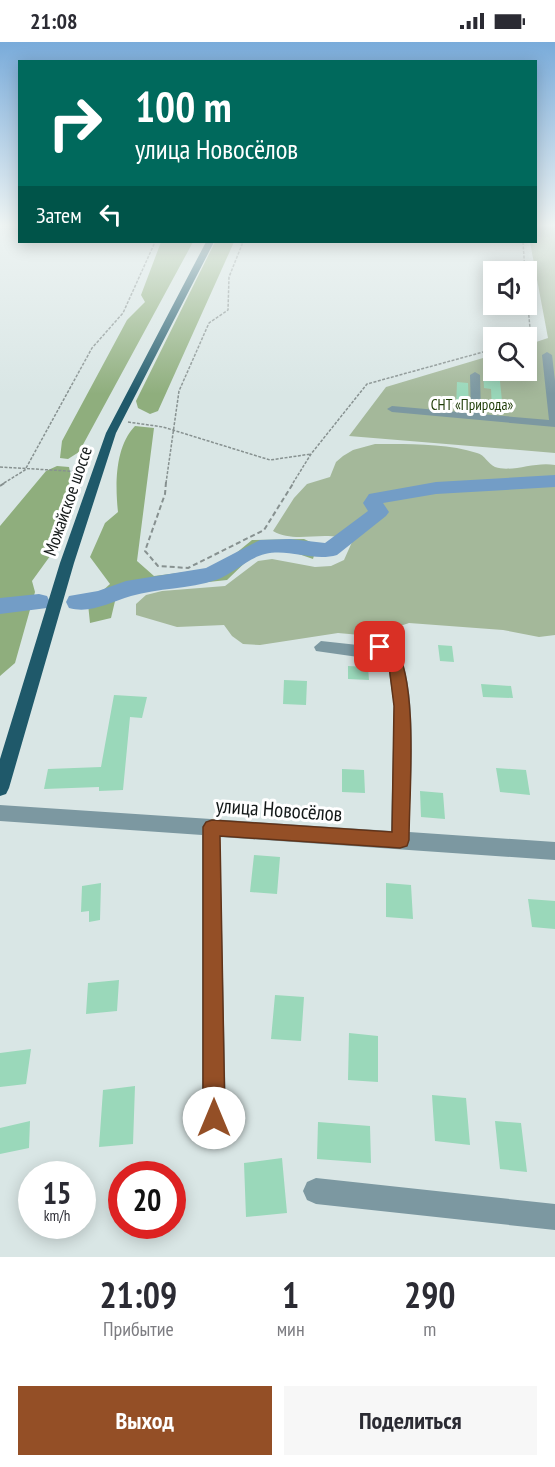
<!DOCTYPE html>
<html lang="ru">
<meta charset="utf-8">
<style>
body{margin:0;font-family:"PT Sans Narrow",sans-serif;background:#f7f7f7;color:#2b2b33;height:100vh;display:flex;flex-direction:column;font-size:22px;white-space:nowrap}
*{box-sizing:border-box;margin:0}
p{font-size:20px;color:#7c7c81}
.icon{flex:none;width:33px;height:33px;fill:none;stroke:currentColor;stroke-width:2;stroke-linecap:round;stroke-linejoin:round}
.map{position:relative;height:1215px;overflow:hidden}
.drawer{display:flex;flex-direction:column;background:#fff;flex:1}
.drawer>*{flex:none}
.top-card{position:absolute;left:18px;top:18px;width:519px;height:183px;border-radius:0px;box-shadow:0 3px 15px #0003;background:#00695c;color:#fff;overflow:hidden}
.tools{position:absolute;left:483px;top:219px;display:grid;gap:12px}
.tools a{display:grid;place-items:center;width:54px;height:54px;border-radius:0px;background:#fff;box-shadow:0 3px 15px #0003;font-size:30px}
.speed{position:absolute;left:18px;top:1119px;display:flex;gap:12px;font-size:30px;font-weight:700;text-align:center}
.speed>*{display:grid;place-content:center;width:78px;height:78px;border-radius:50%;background:#fff;box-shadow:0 3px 15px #0003;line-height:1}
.speed small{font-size:15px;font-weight:400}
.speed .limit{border:9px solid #d22;background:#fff;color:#111}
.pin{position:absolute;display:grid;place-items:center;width:51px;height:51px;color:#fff;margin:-26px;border-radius:12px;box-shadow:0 3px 9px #0006}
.me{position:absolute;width:66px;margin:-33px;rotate:0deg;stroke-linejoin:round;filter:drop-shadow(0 0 4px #0008)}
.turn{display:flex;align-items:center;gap:21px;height:126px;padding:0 18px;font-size:27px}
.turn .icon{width:78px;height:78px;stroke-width:2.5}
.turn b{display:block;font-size:42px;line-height:51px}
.then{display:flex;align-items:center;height:57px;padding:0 18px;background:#0003;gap:12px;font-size:22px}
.eta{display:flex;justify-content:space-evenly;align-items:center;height:102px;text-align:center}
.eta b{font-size:36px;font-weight:600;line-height:42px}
.button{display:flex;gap:12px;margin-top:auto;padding:12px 18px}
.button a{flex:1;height:69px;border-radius:0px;background:#944f26;color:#fff;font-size:24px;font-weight:600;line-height:69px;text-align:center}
.button a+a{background:#f7f7f7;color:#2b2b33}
.status{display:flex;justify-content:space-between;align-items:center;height:42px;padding:0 30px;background:#fff;direction:ltr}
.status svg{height:16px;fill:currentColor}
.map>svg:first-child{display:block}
.green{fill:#a4b89a}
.forest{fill:#8fae7d}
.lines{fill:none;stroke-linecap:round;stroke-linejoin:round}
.river{fill:#739dc6;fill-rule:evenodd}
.building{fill:#9ad8ba}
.path-far1{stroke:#879190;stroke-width:1.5;stroke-dasharray:3 1.5;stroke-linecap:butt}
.path{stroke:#879190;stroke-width:2;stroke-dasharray:5 3;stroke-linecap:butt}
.minor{fill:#7c98a1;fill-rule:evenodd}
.major{fill:#1f596a;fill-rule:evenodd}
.route{fill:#944f26;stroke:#603319;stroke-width:1.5}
.labels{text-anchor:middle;stroke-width:6;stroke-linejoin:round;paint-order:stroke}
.far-park-label{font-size:15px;fill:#1f3c07;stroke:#fff}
.street-label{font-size:18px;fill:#131818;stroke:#fff}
.near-street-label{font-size:21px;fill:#131818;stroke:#fff}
</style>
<div class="status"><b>21:08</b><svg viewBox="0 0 49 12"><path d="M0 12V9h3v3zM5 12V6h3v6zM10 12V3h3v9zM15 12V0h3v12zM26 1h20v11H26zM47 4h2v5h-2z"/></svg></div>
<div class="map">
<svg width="555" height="1215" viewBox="0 0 555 1215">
<rect width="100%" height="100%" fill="#d9e6e5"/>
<path class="green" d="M536 182H555V411L349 394 386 345 493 313 494 328H526L527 303 548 296 530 200H536Z
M375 402C408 402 446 401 477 411 485 413 488 422 495 425 512 431 535 419 555 423V593L539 595 503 588 409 581 371 594 338 591 260 603 243 602 232 594 224 583 177 585 136 573V562L146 553 162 549 225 544 258 519 272 517 315 525 331 524 344 518 352 500C327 486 297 503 273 489L294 456 307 442 330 435 336 420 343 414 353 408Z"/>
<path class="forest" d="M161 200H193L79 410 68 417 60 416 62 399 127 278 145 260 141 253Z
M215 200H234L158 369 150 372 138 366 136 359Z
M135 384 154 386 137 519 154 534 218 526 252 498 304 497 317 503 313 517 287 508 255 511 227 538 125 549 116 555 111 576 90 581 88 562 110 542 90 515 105 481 118 470C115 442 115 405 135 384Z
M57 424 69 425 71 435 53 510 32 539 35 550 15 621 0 634V484L46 429Z"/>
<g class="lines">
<path class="river" d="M555 433V445L436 452 383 461 389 470 386 474 337 513C313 520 289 506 265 512 248 516 233 532 216 538 189 547 158 546 131 554 110 560 91 572 69 566L66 560 69 554 98 549 126 539 206 526 260 498 290 497 325 501 368 469 363 461 369 452 436 440Z
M39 552 47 554 50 560 47 566 0 572V556Z"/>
</g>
<path class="building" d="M483 328 499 329 503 369 492 368 491 347 484 346Z
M457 340 468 341 469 366 456 365Z
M438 603 452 604 454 620 440 619Z
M348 624 368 625 369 638 348 637Z
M284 638 307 639 306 663 283 662Z
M481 642 511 644 513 656 483 655Z
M114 653 147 655 142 676 130 675 123 748 99 749V745L44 747 48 727 101 725Z
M496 726 526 728 530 753 500 750Z
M342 727 364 728 365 751 342 750Z
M420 749 443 751 445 777 421 775Z
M254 813 280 815 277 852 250 850Z
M101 841 100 878 89 880V869L81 870 82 844Z
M386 841 411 843 413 877 386 875Z
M528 857 555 859V887L532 885Z
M119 938 117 969 86 972 88 941Z
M275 953 304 955 301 999 271 997Z
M349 991 378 994V1040L348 1038Z
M31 1007 26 1042 0 1045V1011Z
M135 1044 133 1102 99 1105 103 1048Z
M432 1053 466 1056 470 1103 435 1099Z
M30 1079 29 1106 0 1112V1086Z
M495 1079 521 1081 527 1130 500 1127Z
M318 1080 370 1084 371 1121 317 1117Z
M282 1116 287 1171 246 1175 244 1121Z"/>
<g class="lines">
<path class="path-far1" d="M523 200 525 230
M523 296 530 286 526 243
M128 380 163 385 270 418 311 412
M0 425 85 430
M4 441 25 428 92 306 123 271 155 200
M166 441 179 349 209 281 228 268 229 235 243 200
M293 441 311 412 367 342 494 307"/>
<path class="path" d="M166 440 165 452 145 509 158 524 188 526 264 488 294 440
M0 444 6 440"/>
<path class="minor" d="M547 310 552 313 555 339V385L392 370 387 367 392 364 471 371 470 333 475 330 480 333 481 372 549 378 542 313Z
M321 599 358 603 380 599 395 604C420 642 410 743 409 790L555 800V818L220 795 226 1075 222 1083 214 1087 206 1083 202 1075V793L0 779V763L391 789 394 664 387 617 380 611 358 615 316 609 314 605Z
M316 1136 555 1162V1188L316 1162 307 1158 303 1149 307 1140Z"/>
<path class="major" d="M206 200H214L116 391 74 521 9 746 6 752 0 754V717L60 521 106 391Z"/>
</g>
<linearGradient id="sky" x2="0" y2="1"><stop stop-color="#79abda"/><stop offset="0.52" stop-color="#eef4f3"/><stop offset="1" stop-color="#eef4f3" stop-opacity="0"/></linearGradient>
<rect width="555" height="352" fill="url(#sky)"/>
<path class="route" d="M380 600 395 604C419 642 409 752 409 798L407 804 400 806 220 794 225 1076 222 1083 214 1086 206 1083 203 1076V785L206 780 212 778 392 790 394 664 388 616 373 605Z"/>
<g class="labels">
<g class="far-park-label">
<text x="472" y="368">СНТ «Природа»</text>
</g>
<g class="street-label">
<text transform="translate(68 459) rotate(-71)" y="6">Можайское шоссе</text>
</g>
<g class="near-street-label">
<text transform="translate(279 768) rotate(4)" y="7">улица Новосёлов</text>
</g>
</g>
</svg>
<div class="tools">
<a><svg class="icon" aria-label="sound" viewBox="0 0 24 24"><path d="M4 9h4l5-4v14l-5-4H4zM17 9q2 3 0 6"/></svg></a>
<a><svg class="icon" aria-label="search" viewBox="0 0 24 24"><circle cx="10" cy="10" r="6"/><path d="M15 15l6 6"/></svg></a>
</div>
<div class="speed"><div>15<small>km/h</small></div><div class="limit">20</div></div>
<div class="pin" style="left:380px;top:605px;background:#d93025"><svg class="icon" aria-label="arrive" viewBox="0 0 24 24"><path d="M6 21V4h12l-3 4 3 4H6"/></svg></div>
<svg class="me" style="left:214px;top:1076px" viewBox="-20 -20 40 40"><circle r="19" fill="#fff"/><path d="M0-13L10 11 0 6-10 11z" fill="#944f26"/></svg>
<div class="top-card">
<div class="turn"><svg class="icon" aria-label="right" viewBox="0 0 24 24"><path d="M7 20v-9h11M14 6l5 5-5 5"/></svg><div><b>100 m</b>улица Новосёлов</div></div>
<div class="then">Затем<svg class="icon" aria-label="left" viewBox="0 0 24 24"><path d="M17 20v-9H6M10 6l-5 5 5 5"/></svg></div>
</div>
</div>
<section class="drawer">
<div class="eta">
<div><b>21:09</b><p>Прибытие</p></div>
<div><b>1</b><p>мин</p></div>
<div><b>290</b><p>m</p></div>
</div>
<div class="button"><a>Выход</a><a>Поделиться</a></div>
</section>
